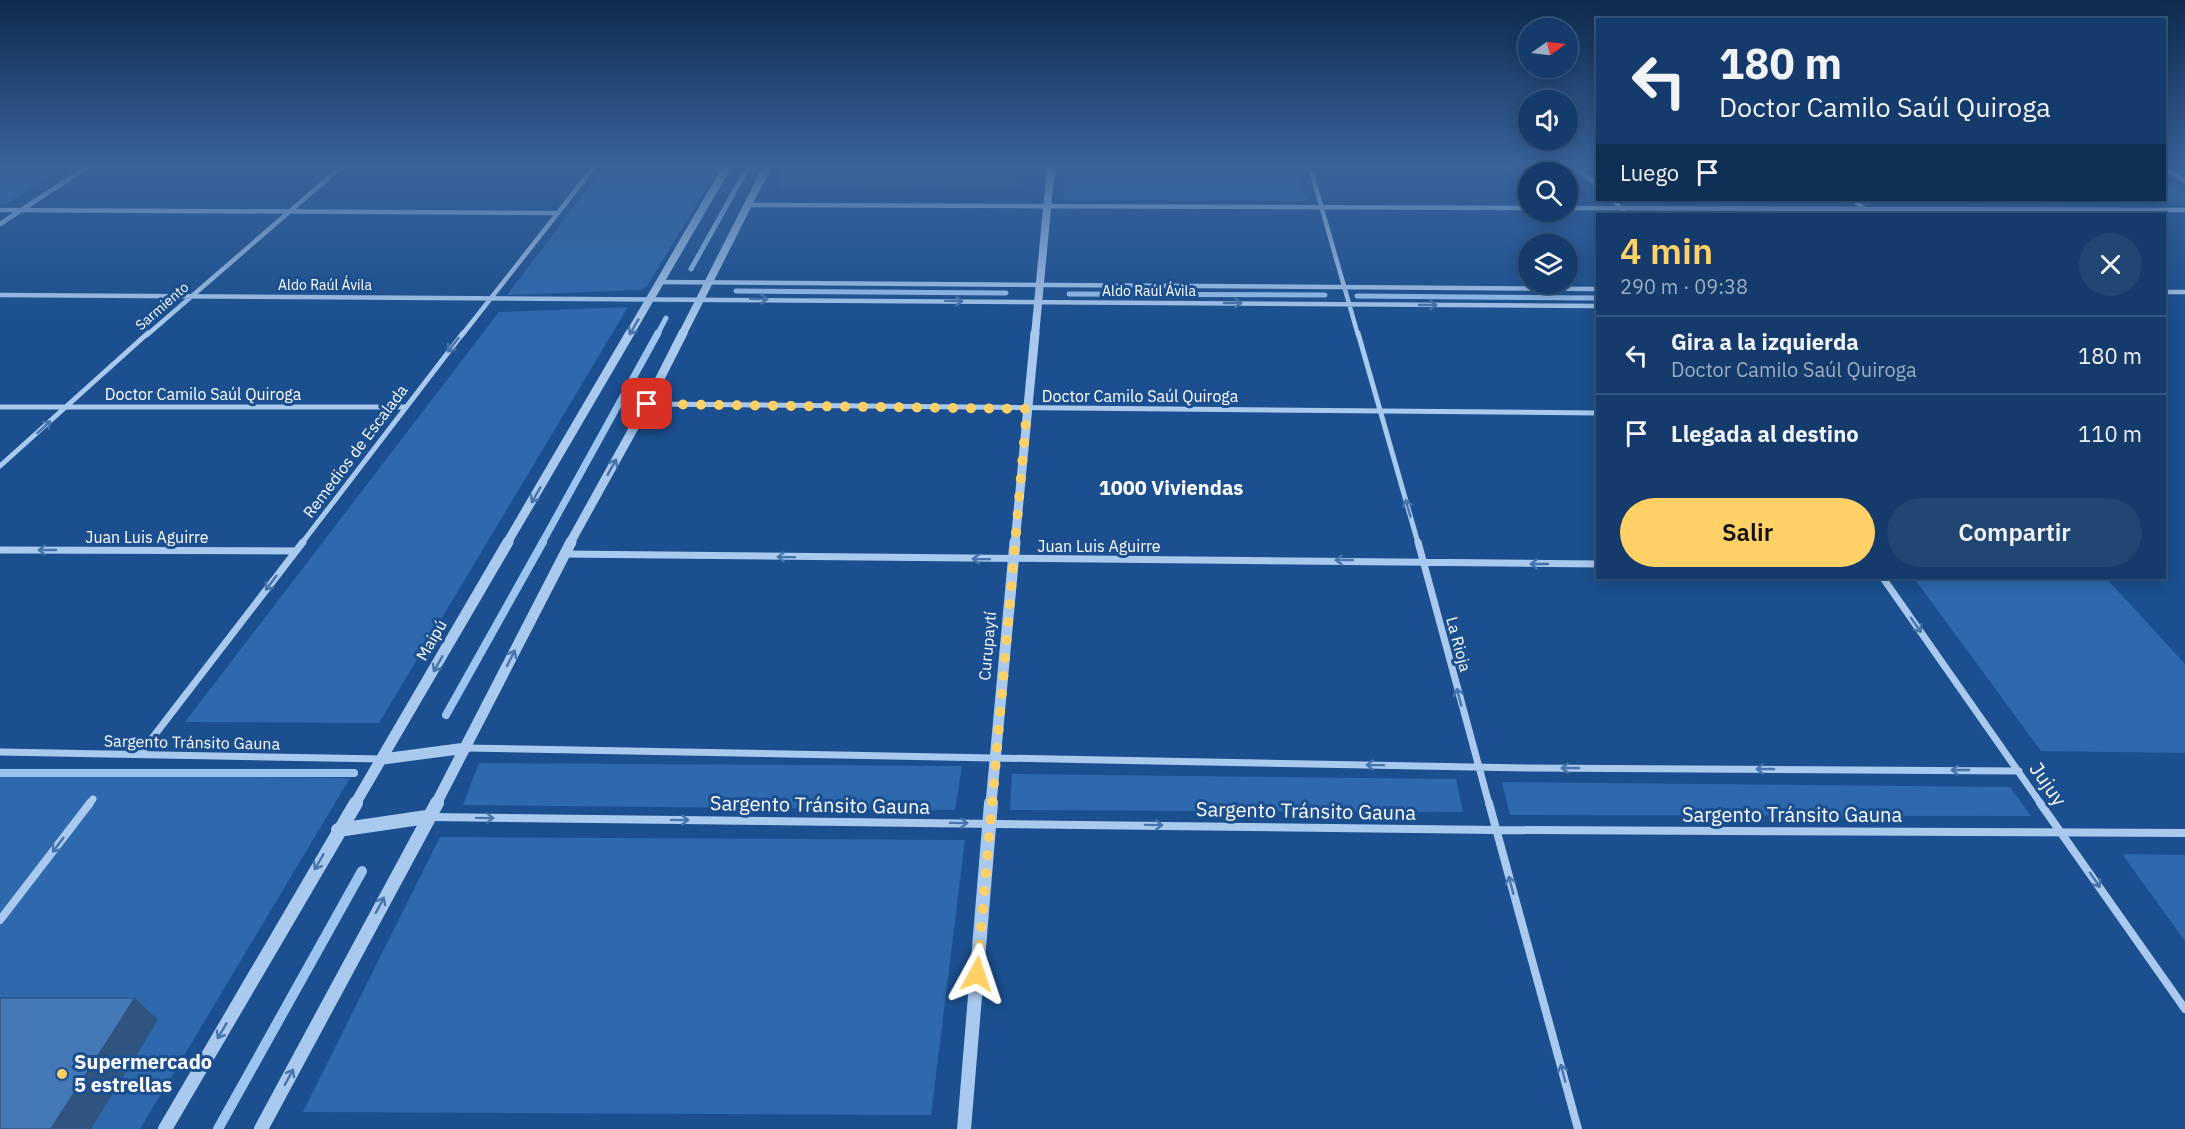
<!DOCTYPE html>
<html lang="es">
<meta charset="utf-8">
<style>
body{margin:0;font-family:"IBM Plex Sans",sans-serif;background:#214673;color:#f1f3f6;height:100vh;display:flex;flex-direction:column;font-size:22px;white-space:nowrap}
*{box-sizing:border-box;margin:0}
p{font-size:20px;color:#9dadc1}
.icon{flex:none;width:33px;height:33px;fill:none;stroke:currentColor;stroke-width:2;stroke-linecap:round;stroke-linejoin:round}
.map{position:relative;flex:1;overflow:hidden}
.panel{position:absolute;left:1596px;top:213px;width:570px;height:366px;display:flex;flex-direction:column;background:#143b6b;border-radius:0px;box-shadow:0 3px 15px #0003,0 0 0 2px #33557e}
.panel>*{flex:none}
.hud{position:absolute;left:1596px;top:18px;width:570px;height:183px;border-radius:0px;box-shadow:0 3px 15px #0003,0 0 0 2px #33557e;background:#143b6b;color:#f1f3f6;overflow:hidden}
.needle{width:39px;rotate:76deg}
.buttons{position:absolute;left:1518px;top:18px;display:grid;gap:12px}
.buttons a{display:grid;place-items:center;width:60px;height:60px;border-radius:50%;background:#143b6b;box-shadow:0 3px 15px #0003,0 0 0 2px #33557e;font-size:30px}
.pin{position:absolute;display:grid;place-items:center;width:51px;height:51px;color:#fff;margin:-26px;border-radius:12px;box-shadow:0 3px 9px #0006}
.me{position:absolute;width:66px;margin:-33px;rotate:5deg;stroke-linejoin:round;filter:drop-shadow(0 0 4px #0008)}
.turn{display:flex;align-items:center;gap:21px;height:126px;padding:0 24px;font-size:27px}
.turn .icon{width:78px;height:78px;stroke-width:2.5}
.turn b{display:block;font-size:42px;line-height:51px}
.then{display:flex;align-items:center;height:57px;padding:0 24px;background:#0003;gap:12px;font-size:22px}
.round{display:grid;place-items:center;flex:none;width:63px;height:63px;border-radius:32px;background:#214673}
.head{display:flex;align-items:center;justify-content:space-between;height:102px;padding:0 24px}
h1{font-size:36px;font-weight:600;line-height:45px;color:#ffd166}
.button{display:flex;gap:12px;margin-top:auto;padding:12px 24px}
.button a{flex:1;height:69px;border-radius:36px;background:#ffd166;color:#111;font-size:24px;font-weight:600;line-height:69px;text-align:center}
.button a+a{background:#214673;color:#f1f3f6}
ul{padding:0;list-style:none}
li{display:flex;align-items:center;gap:18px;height:78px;padding:0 24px;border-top:2px solid #33557e}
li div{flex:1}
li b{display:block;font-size:22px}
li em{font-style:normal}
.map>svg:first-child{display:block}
.green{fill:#2e69ad}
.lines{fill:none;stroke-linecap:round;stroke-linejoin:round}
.stream-far3{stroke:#9cc4f0;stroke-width:5}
.stream-far2{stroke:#9cc4f0;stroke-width:7}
.stream-far1{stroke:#9cc4f0;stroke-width:8}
.stream{stroke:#9cc4f0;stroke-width:10}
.minor-far3{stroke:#a9c9ee;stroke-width:4.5}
.minor-far2{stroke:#a9c9ee;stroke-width:5}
.minor-far1{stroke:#a9c9ee;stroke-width:7}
.minor{stroke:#a9c9ee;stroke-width:8}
.tertiary-far3{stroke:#a9c9ee;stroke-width:8}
.tertiary-far2{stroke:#a9c9ee;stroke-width:9}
.tertiary-far1{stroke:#a9c9ee;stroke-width:11}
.tertiary{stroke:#a9c9ee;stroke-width:14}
.wall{fill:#3a679d}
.shaded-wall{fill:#305480}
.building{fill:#4478b7;stroke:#305480;stroke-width:1.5}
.oneway{stroke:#4674ac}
.route{stroke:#ffd166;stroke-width:10;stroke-dasharray:0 18}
.poi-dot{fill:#ffd166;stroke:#1b4f8f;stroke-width:2}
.labels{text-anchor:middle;stroke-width:6;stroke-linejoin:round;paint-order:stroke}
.far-street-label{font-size:14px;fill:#fff;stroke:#1b4f8f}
.street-label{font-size:16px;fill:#fff;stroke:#1b4f8f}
.quarter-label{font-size:20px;font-weight:bold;fill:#fff;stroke:#1b4f8f}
.near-street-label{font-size:20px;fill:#fff;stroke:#1b4f8f}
.near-poi-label{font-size:20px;font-weight:bold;fill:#fff;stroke:#1b4f8f;text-anchor:start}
</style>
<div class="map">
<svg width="2185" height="1129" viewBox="0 0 2185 1129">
<rect width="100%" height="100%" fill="#1b4f8f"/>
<path class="green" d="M0 167H64L6 204H0Z
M604 167H719L647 286 641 290 507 295Z
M1065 167H1297L1307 201 1064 200Z
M2165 180 2185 194V202L1877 200H2164Z
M628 307 379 723 185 722 499 312Z
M1914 578H2106L2185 664V753L2041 751Z
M479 763 962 766 955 810 463 805Z
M0 774 350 778 140 1129H0Z
M1012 774 1456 779 1463 812 1010 810Z
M1502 782 2010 787 2031 816 1510 815Z
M440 837 965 840 931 1115 303 1112Z
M2122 854 2185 855V941Z"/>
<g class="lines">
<path class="stream-far3" d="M691 269 748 167
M736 291 1006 293
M1069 294 1325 295
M1357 296 1598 298
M657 335 666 318"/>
<path class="stream-far2" d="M542 543 658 333"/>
<path class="stream-far1" d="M446 715 543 542
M0 773H354"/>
<path class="stream" d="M218 1129 362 871"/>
<path class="minor-far3" d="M1310 167 1358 335
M1576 167 1598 186
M2164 168 2185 181
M1613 200 1626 214
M1854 200 1870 214
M748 205 1528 208
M1568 208 2185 210
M0 210 557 213
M0 224 87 167
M660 282 1598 289
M2164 292H2185
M0 295 1598 306
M147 335 341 167
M462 335 594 167"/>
<path class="minor-far2" d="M1358 333 1418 543
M647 404 1598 413
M0 407H405
M0 466 148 333
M302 543 463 333"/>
<path class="minor-far1" d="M1418 542 1489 804
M0 550 295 551
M564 554 1598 564
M1883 578 2041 804
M466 748 1527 768 2019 771
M0 752 383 759
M140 754 303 542
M89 804 93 799"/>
<path class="minor" d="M1489 803 1578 1129
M2040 803 2185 1009
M431 817 1496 830 2185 833
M0 920 90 803"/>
<path class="tertiary-far3" d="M629 335 727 167
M682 335 767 167
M1035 335 1051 167"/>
<path class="tertiary-far2" d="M507 543 630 333
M570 543 647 404 683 333
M1015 543 1035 333"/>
<path class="tertiary-far1" d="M383 759 466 748
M355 804 508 542
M436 804 571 542
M991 804 1015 542"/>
<path class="tertiary" d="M338 830 427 817
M165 1129 356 803
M261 1129 437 803
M964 1129 991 803"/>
</g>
<path class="wall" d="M782 167H1018V168L1015 188 782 187 780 172Z"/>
<path class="shaded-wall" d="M1016 167H1018L1015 188V174Z
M135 998 158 1020 91 1129H51Z"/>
<path class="building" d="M782 167H1016L1015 174 780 172Z
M0 998H135L51 1129H0Z"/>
<defs><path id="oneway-shaft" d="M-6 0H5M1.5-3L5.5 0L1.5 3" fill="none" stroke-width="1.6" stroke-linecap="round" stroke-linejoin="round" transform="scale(1.5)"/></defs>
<g class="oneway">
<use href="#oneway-shaft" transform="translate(759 299) rotate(1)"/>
<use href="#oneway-shaft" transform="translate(954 301) rotate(1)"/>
<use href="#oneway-shaft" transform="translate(1233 303)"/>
<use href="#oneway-shaft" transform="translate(1428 305)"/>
<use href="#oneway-shaft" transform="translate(634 327) rotate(120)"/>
<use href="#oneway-shaft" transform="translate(453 345) rotate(128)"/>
<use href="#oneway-shaft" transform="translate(44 427) rotate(-42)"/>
<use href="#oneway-shaft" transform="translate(612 467) rotate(-61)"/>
<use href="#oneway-shaft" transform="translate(536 495) rotate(120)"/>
<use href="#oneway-shaft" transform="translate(1408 508) rotate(-106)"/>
<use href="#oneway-shaft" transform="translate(47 550) rotate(-180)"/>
<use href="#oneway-shaft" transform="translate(786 557) rotate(-179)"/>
<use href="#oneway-shaft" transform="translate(981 559) rotate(-179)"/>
<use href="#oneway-shaft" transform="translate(1344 560) rotate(-180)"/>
<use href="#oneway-shaft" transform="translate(1539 564) rotate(-180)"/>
<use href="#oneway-shaft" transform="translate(271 583) rotate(127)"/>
<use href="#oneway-shaft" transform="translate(1916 625) rotate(55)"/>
<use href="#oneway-shaft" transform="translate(511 658) rotate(-63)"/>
<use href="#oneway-shaft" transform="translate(438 664) rotate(120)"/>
<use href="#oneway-shaft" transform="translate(1459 697) rotate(-105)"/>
<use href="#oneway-shaft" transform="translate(1375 765) rotate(-179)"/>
<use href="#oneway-shaft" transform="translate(1570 768) rotate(-180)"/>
<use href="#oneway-shaft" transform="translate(1765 769) rotate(-180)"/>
<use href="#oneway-shaft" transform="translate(1960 770) rotate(-180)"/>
<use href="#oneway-shaft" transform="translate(485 818) rotate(1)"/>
<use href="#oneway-shaft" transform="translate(680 820) rotate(1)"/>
<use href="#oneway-shaft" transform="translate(959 823) rotate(1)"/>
<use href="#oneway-shaft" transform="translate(1154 825) rotate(1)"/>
<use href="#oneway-shaft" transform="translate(58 845) rotate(127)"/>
<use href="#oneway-shaft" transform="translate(319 862) rotate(120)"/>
<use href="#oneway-shaft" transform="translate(2095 880) rotate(55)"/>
<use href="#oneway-shaft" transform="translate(1511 885) rotate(-105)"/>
<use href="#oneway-shaft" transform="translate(380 905) rotate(-62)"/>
<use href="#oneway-shaft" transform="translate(222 1031) rotate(120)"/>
<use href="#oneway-shaft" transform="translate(1563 1073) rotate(-105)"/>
<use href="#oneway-shaft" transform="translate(289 1077) rotate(-62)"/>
</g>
<linearGradient id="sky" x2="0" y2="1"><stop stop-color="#0f2b4f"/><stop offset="0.51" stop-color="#39639b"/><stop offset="1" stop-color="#39639b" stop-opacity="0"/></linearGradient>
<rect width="2185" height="325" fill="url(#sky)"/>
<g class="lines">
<path class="route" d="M647 404 1027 409 977 974"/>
</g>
<circle class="poi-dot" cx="62" cy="1074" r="6"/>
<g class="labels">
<g class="far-street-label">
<text x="325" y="290">Aldo Raúl Ávila</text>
<text x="1149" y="296">Aldo Raúl Ávila</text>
<text transform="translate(162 306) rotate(-41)" y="5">Sarmiento</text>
</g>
<g class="street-label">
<text x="203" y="400">Doctor Camilo Saúl Quiroga</text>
<text x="1140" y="402">Doctor Camilo Saúl Quiroga</text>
<text transform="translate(355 451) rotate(-53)" y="6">Remedios de Escalada</text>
<text x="147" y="543">Juan Luis Aguirre</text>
<text x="1099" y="552">Juan Luis Aguirre</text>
<text transform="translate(431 640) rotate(-60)" y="6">Maipú</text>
<text transform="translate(1459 644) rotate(75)" y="6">La Rioja</text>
<text transform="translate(987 646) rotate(-85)" y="6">Curupaytí</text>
<text transform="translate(192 742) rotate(1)" y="6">Sargento Tránsito Gauna</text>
</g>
<g class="quarter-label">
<text x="1171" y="495">1000 Viviendas</text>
</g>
<g class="near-street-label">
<text transform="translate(2048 784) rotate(55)" y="7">Jujuy</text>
<text transform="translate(820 805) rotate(1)" y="7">Sargento Tránsito Gauna</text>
<text transform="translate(1306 811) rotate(1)" y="7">Sargento Tránsito Gauna</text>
<text x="1792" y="822">Sargento Tránsito Gauna</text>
</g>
<g class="near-poi-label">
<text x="74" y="1069">Supermercado<tspan x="74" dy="23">5 estrellas</tspan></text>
</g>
</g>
</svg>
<div class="buttons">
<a><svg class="needle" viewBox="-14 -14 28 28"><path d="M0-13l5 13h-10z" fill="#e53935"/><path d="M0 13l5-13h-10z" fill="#9dadc1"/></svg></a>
<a><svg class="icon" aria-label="sound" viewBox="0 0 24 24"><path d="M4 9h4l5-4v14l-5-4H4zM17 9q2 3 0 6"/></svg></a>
<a><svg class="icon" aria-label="search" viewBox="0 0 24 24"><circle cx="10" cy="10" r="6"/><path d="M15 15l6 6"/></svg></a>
<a><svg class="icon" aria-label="layers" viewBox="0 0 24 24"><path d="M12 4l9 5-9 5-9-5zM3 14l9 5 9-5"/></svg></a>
</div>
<div class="pin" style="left:647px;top:404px;background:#d93025"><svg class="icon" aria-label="arrive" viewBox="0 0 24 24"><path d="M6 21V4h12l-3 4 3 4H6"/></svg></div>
<svg class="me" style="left:977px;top:974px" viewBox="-20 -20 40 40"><path d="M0-17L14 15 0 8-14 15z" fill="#ffd166" stroke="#fff" stroke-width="4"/></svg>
<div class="hud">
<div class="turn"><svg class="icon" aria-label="left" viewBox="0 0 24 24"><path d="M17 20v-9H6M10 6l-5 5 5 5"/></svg><div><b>180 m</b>Doctor Camilo Saúl Quiroga</div></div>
<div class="then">Luego<svg class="icon" aria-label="arrive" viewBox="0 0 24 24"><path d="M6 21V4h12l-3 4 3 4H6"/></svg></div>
</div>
<section class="panel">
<div class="head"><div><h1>4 min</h1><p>290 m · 09:38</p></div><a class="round"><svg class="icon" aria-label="close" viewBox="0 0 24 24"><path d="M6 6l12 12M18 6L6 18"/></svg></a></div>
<ul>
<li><svg class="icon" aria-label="left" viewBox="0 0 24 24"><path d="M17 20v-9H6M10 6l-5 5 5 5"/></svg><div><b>Gira a la izquierda</b><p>Doctor Camilo Saúl Quiroga</p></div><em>180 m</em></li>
<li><svg class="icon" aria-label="arrive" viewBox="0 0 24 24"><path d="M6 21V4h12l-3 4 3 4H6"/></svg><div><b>Llegada al destino</b></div><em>110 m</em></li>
</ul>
<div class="button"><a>Salir</a><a>Compartir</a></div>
</section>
</div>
